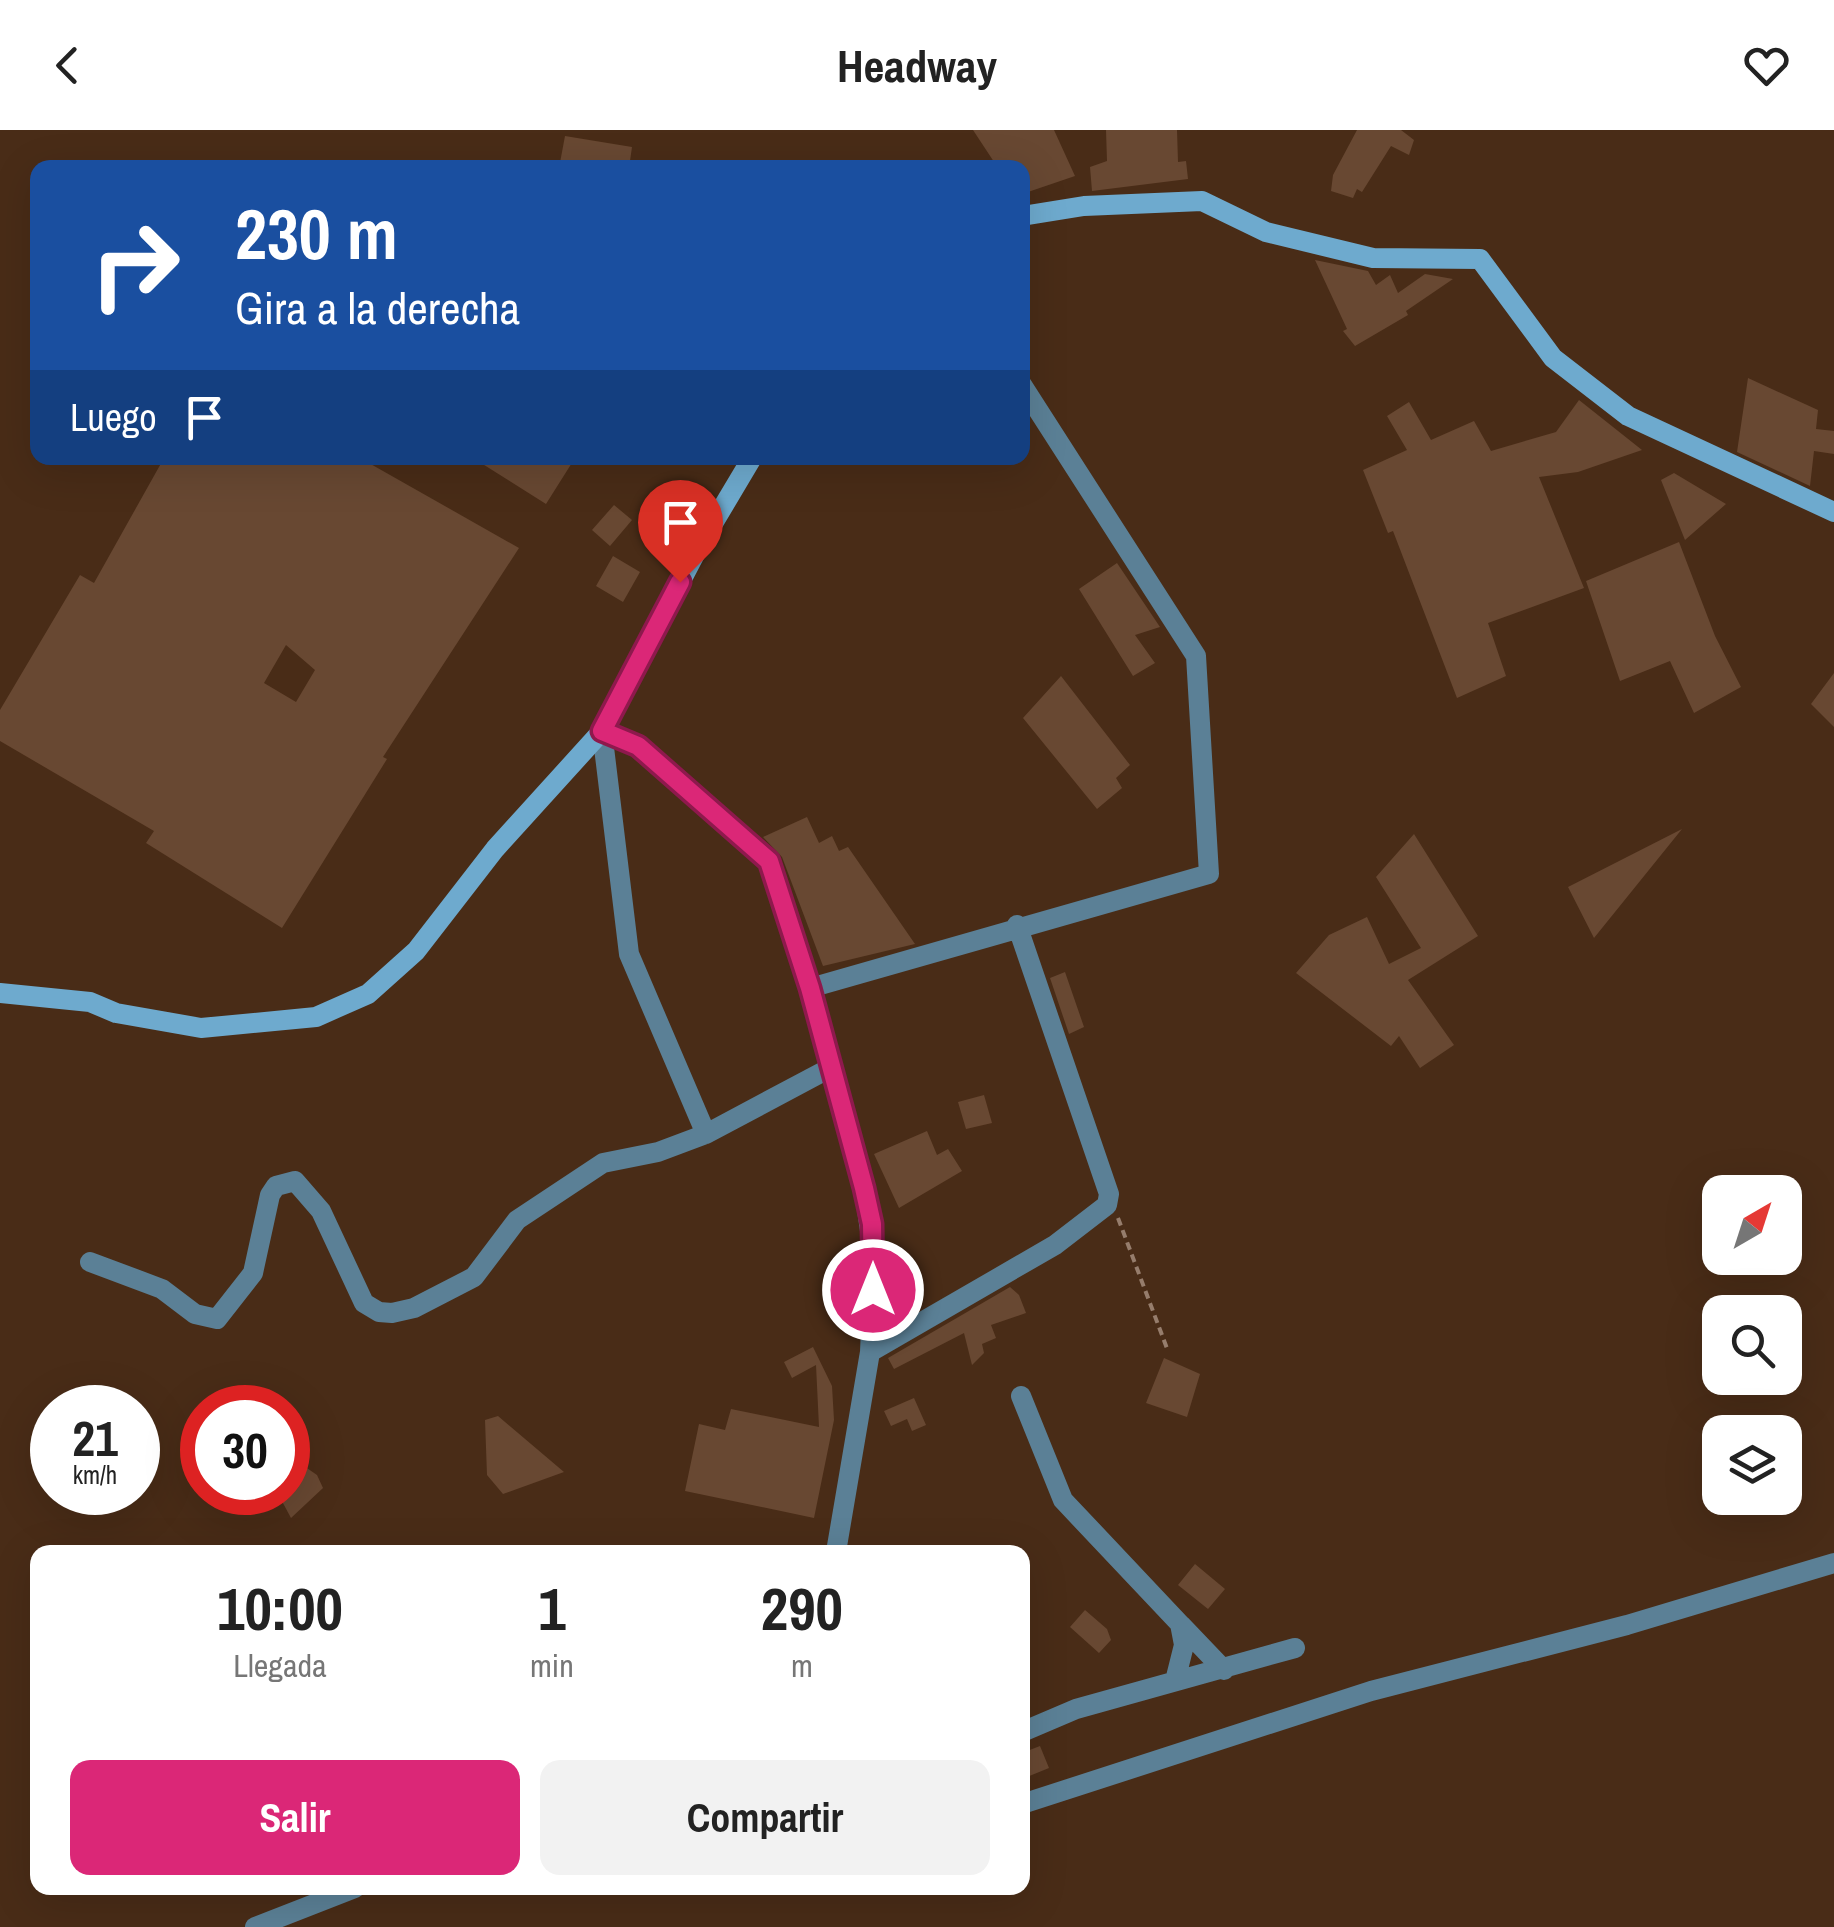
<!DOCTYPE html>
<html lang="es">
<style>
body{margin:0;font-family:"Archivo Narrow",sans-serif;background:#f2f2f2;color:#222;height:100vh;display:flex;flex-direction:column;font-size:38px;white-space:nowrap}
*{box-sizing:border-box;margin:0}
p{font-size:32px;color:#767676}
.icon{flex:none;width:55px;height:55px;fill:none;stroke:currentColor;stroke-width:2;stroke-linecap:round;stroke-linejoin:round}
.map{position:relative;flex:1;overflow:hidden}
.sheet{position:absolute;left:30px;top:1415px;width:1000px;height:350px;display:flex;flex-direction:column;background:#fff;border-radius:20px;box-shadow:0 10px 40px #0002}
.sheet>*{flex:none}
.top-card{position:absolute;left:30px;top:30px;width:1000px;height:305px;border-radius:20px;box-shadow:0 10px 40px #0002;background:#1a4fa0;color:#fff;overflow:hidden}
.needle{width:65px;rotate:39deg}
.controls{position:absolute;left:1702px;top:1045px;display:grid;gap:20px}
.controls a{display:grid;place-items:center;width:100px;height:100px;border-radius:20px;background:#fff;box-shadow:0 10px 40px #0002;font-size:50px}
.speed{position:absolute;left:30px;top:1255px;display:flex;gap:20px;font-size:50px;font-weight:700;text-align:center}
.speed>*{display:grid;place-content:center;width:130px;height:130px;border-radius:50%;background:#fff;box-shadow:0 10px 40px #0002;line-height:1}
.speed small{font-size:25px;font-weight:400}
.speed .limit{border:15px solid #d22;background:#fff;color:#111}
.pin{position:absolute;display:grid;place-items:center;width:85px;height:85px;color:#fff;margin:-102px -42px;border-radius:50% 50% 50% 0;rotate:-45deg;box-shadow:0 0 10px #0007}
.pin .icon{rotate:45deg}
.me{position:absolute;width:110px;margin:-55px;rotate:0deg;stroke-linejoin:round;filter:drop-shadow(0 0 8px #0008)}
.turn{display:flex;align-items:center;gap:35px;height:210px;padding:0 40px;font-size:45px}
.turn .icon{width:130px;height:130px;stroke-width:2.5}
.turn b{display:block;font-size:70px;line-height:85px}
.then{display:flex;align-items:center;height:95px;padding:0 40px;background:#0003;gap:20px;font-size:38px}
.eta{display:flex;justify-content:space-evenly;align-items:center;height:170px;text-align:center}
.eta b{font-size:60px;font-weight:800;line-height:70px}
.button{display:flex;gap:20px;margin-top:auto;padding:20px 40px}
.button a{flex:1;height:115px;border-radius:20px;background:#db2777;color:#fff;font-size:40px;font-weight:800;line-height:115px;text-align:center}
.button a+a{background:#f2f2f2;color:#222}
header{display:flex;justify-content:space-between;align-items:center;height:130px;padding:0 40px;background:#fff;font-size:45px;font-weight:800}
.map>svg:first-child{display:block}
.building{fill:#684832;fill-rule:evenodd}
.lines{fill:none;stroke-linecap:round;stroke-linejoin:round}
.path{stroke:#967d6c;stroke-width:4;stroke-dasharray:8 5;stroke-linecap:butt}
.street{stroke:#5b8096;stroke-width:20}
.secondary{stroke:#6eaace;stroke-width:20}
.route-casing{stroke:#8e194d;stroke-width:25}
.route{stroke:#db2777;stroke-width:18}
</style>
<header><svg class="icon" aria-label="back" viewBox="0 0 24 24"><path d="M15 5l-7 7 7 7"/></svg>Headway<svg class="icon" aria-label="heart" viewBox="0 0 24 24"><path d="M12 20l-8-8c-3-5 5-10 8-4 3-6 11-1 8 4z"/></svg></header>
<div class="map">
<svg width="1834" height="1797" viewBox="0 0 1834 1797">
<rect width="100%" height="100%" fill="#492c17"/>
<path class="building" d="M973 0H1054L1075 46 1028 62 1022 38H998Z
M1106 0H1177L1178 32 1186 31 1188 49 1092 61 1090 37 1107 31Z
M1357 0H1401L1414 10 1409 25 1391 16 1362 62 1357 59 1353 68 1331 61 1333 45Z
M565 6 632 17 629 38H559Z
M1315 130 1368 141 1376 155 1390 145 1398 163 1425 144 1453 149 1406 181 1408 185 1355 216 1343 201 1347 199Z
M1748 248 1818 280 1816 299 1834 301V324L1814 321 1810 356 1737 322Z
M1579 270 1642 320 1578 342 1539 347 1584 458 1488 493 1506 546 1457 568 1393 401 1388 403 1363 340 1407 320 1387 286 1409 272 1431 310 1474 291 1491 321 1556 302Z
M164 328H360L519 418 383 627 387 629 282 798 146 713 154 701 0 611V580L80 445 94 453ZM286 515 315 540 296 572 264 553Z
M473 328H575L546 374Z
M1674 343 1726 374 1685 410 1661 350Z
M614 375 632 390 610 416 592 400Z
M1679 412 1715 506 1741 557 1694 583 1670 531 1620 551 1586 451Z
M613 426 640 442 623 472 596 456Z
M1117 433 1160 497 1135 505 1155 533 1133 546 1079 459Z
M1834 543V597L1811 574Z
M1061 546 1130 635 1116 648 1122 658 1097 679 1023 588Z
M807 687 819 713 832 706 839 721 848 717 915 814 823 836 782 727 763 707Z
M1682 699 1594 808 1568 757Z
M1414 704 1478 806 1408 850 1454 915 1420 938 1399 906 1391 916 1296 843 1329 805 1367 787 1389 834 1421 818 1376 747Z
M1065 842 1084 897 1069 904 1050 848Z
M984 965 992 993 966 999 958 972Z
M927 1001 937 1025 948 1019 962 1041 899 1078 874 1024Z
M1010 1157 1019 1165 1026 1183 991 1195 996 1208 982 1214 984 1223 972 1235 964 1203 894 1239 888 1228Z
M813 1217 832 1256 834 1290 814 1388 685 1361 699 1294 725 1300 731 1279 819 1297 816 1235 792 1248 784 1232Z
M1164 1228 1200 1244 1187 1287 1146 1273Z
M914 1268 926 1295 912 1301 907 1289 891 1296 884 1281Z
M498 1286 564 1342 503 1364 487 1345 485 1290Z
M301 1334 317 1345 323 1358 291 1388 277 1362H288V1346Z
M1195 1434 1225 1459 1208 1479 1178 1455Z
M1085 1480 1107 1499 1111 1510 1099 1523 1070 1497Z
M1040 1616 1049 1638 1022 1649V1623Z"/>
<g class="lines">
<path class="path" d="M1118 1088 1168 1221"/>
<path class="street" d="M810 858 1209 744 1196 526 1022 255
M830 938 706 1004 629 824 602 601 637 616 769 731 810 858 864 1058 874 1129 870 1222 836 1422
M90 1132 162 1159 195 1184 217 1189 253 1143 270 1065 276 1056 295 1051 321 1081 364 1173 379 1182 392 1183 414 1178 474 1147 517 1090 603 1033 658 1022 706 1004
M870 1222 1055 1115 1107 1075 1109 1064 1017 795
M1021 1266 1063 1370 1180 1494 1184 1515 1175 1551
M1181 1495 1224 1540
M1022 1602 1076 1579 1295 1518
M1022 1674 1371 1561 1627 1495 1834 1433
M255 1797 355 1758"/>
<path class="secondary" d="M1022 86 1084 76 1202 71 1266 102 1373 128 1480 129 1553 228 1628 286 1834 382
M0 863 90 872 116 883 201 898 316 887 368 864 416 821 495 719 602 601 696 422 752 328"/>
</g>
<g class="lines">
<defs>
<path id="route" d="M680 452 602 601 638 616 769 731 810 858 864 1058 872 1094 873 1160"/>
</defs>
<use href="#route" class="route-casing"/>
<use href="#route" class="route"/>
</g>
</svg>
<div class="controls">
<a><svg class="needle" viewBox="-14 -14 28 28"><path d="M0-13l5 13h-10z" fill="#e53935"/><path d="M0 13l5-13h-10z" fill="#767676"/></svg></a>
<a><svg class="icon" aria-label="search" viewBox="0 0 24 24"><circle cx="10" cy="10" r="6"/><path d="M15 15l6 6"/></svg></a>
<a><svg class="icon" aria-label="layers" viewBox="0 0 24 24"><path d="M12 4l9 5-9 5-9-5zM3 14l9 5 9-5"/></svg></a>
</div>
<div class="speed"><div>21<small>km/h</small></div><div class="limit">30</div></div>
<div class="pin" style="left:680px;top:452px;background:#d93025"><svg class="icon" aria-label="arrive" viewBox="0 0 24 24"><path d="M6 21V4h12l-3 4 3 4H6"/></svg></div>
<svg class="me" style="left:873px;top:1160px" viewBox="-20 -20 40 40"><circle r="17" fill="#db2777" stroke="#fff" stroke-width="3"/><path d="M0-11L8 9 0 5-8 9z" fill="#fff"/></svg>
<div class="top-card">
<div class="turn"><svg class="icon" aria-label="right" viewBox="0 0 24 24"><path d="M7 20v-9h11M14 6l5 5-5 5"/></svg><div><b>230 m</b>Gira a la derecha</div></div>
<div class="then">Luego<svg class="icon" aria-label="arrive" viewBox="0 0 24 24"><path d="M6 21V4h12l-3 4 3 4H6"/></svg></div>
</div>
<section class="sheet">
<div class="eta">
<div><b>10:00</b><p>Llegada</p></div>
<div><b>1</b><p>min</p></div>
<div><b>290</b><p>m</p></div>
</div>
<div class="button"><a>Salir</a><a>Compartir</a></div>
</section>
</div>
